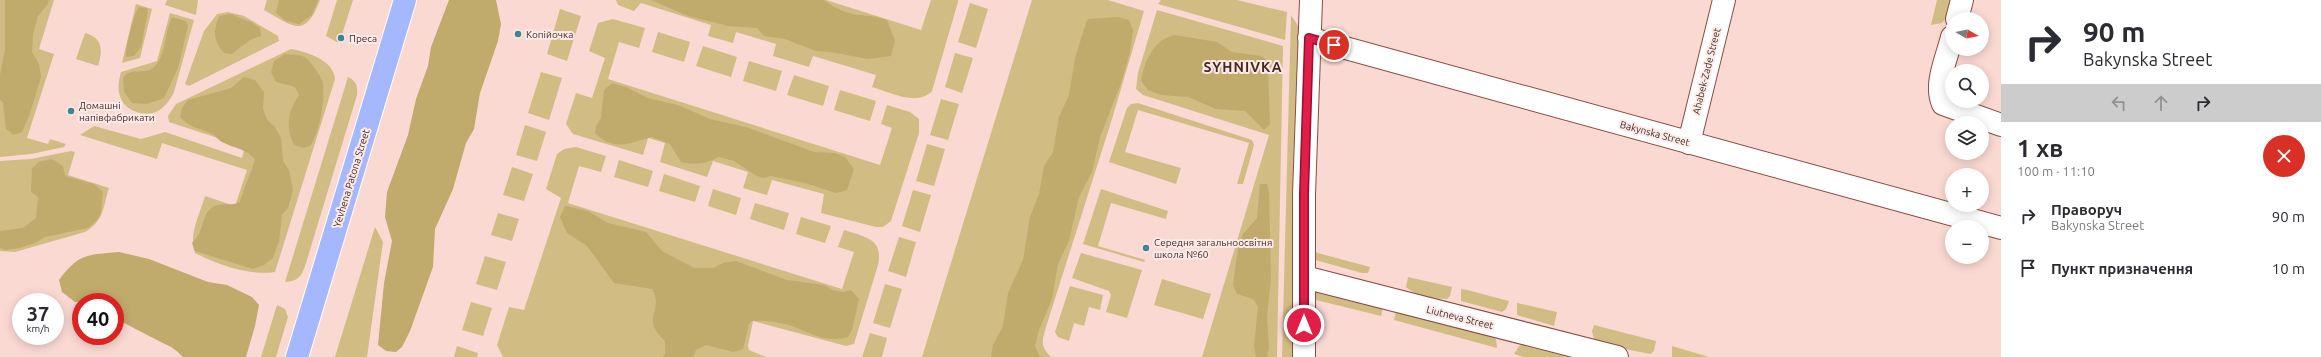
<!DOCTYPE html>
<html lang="uk">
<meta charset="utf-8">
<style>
body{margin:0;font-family:Ubuntu,sans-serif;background:#f2f2f3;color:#2b2b33;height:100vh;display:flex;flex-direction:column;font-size:15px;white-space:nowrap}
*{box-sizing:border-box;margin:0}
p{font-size:13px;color:#7c7c81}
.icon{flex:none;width:22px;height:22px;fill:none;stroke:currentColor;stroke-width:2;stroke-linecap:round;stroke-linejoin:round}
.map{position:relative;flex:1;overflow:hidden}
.side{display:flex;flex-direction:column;background:#fff;width:320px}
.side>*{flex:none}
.banner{background:#fff;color:#2b2b33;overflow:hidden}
.needle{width:26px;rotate:99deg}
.controls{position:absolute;left:1945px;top:12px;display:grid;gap:8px}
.controls a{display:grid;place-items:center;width:44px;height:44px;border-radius:50%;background:#fff;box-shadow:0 2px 10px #0003;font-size:20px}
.speed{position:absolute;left:12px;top:293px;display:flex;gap:8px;font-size:20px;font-weight:700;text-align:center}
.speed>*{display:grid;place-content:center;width:52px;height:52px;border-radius:50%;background:#fff;box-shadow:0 2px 10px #0003;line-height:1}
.speed small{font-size:10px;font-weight:400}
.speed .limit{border:6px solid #d22;background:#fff;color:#111}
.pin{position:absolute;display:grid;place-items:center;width:34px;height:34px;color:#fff;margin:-17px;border:2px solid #fff;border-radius:50%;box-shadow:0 1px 4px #0007}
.me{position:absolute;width:44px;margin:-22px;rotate:0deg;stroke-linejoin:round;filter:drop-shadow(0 0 3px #0008)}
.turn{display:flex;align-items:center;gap:14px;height:84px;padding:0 16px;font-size:18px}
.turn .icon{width:52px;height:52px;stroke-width:2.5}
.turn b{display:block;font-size:28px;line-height:34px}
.lanes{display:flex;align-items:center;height:38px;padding:0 16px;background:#0003;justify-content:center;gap:20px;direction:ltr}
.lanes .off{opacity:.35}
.round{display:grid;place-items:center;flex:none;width:42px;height:42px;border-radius:21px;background:#f2f2f3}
.head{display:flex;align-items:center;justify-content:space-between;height:68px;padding:0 16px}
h1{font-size:24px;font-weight:700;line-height:30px}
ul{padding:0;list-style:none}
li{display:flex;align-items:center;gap:12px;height:52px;padding:0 16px}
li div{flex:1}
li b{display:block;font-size:15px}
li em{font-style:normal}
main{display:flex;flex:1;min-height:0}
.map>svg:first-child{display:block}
.green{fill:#d1bc84}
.forest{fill:#c0aa6c}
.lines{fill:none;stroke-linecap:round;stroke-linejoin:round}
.minor-casing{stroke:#8f4a3f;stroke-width:24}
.major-casing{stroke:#fff;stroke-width:24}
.minor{stroke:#fff;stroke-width:22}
.major{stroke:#a6b8fd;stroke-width:22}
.route-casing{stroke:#92132f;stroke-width:10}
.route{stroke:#e11d48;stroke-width:7}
.poi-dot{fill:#3f8591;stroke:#fcebe8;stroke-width:1.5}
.labels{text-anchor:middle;stroke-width:4;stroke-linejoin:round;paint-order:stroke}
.poi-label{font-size:10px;fill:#482823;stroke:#fcebe8;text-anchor:start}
.street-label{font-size:10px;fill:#482823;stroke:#fcebe8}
.district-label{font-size:14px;font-weight:bold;letter-spacing:1px;fill:#482823;stroke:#fcebe8}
</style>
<main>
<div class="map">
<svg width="2001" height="357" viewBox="0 0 2001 357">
<rect width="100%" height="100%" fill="#fbd9d3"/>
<path class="green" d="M0 0H54L39 49 54 54 27 138 48 144 50 139 66 144 64 147 31 154 0 157Z
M167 0H198L196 15 165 5Z
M267 0H320C305 39 294 27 264 10Z
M337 0H353L340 41 337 42 326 36Z
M616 0H826L921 30 931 0H958V2L932 91C918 107 889 92 872 87L876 75 813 56 809 67 773 56 776 44 736 32 733 43 708 36 711 25 641 3 634 11 618 5Z
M1032 0H1108L1144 11 1112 119 1046 327C1042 341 1040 346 1051 357H922Z
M1161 0H1237L1287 12 1285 40 1158 4Z
M1937 0H1952L1947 17 1942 23 1931 25Z
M970 3 988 9 976 48 958 42Z
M136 4 152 9 140 58 122 63Z
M560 9 581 16 567 61 547 54Z
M1157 10 1283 46 1277 357H1202L1269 135 1143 95 1136 89 1138 73Z
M228 12 244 16 278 36 279 41 189 86 185 84 204 31 217 14Z
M170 13 194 20 174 92C170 100 166 106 158 111 145 118 124 111 120 96 117 88 119 80 121 72L157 61Z
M1291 15 1302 32 1294 357H1282Z
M613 19 645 28 639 48 619 42 608 79 880 165 892 128 881 124 887 105 910 112 919 119V133L891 221 883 227H876L821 213 824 194 772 180 767 195 743 188 748 172 713 161 707 177 660 162 665 143 648 138 643 155 573 134 566 124 576 93 592 98 605 58 589 51 598 23Z
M658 32 690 42 684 62 652 52Z
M85 33C103 38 103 50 98 66L76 59Z
M703 46 737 57 731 77 696 66Z
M291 49C307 52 334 60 335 79L275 272C250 276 218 265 195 253 188 236 200 213 205 196L235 206 247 170 162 143 157 159 80 135 94 126 141 139 165 132 242 158 245 147 169 122 168 116 176 104Z
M955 53 973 58 962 93 945 87Z
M749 61 782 71 776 91 743 81Z
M541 72 562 78 549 120 528 113Z
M794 75 829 86 823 106 787 95Z
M348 77C356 81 358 86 357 95L306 263C302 276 299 281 285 282Z
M840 90 876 101 870 121 834 110Z
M941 99 959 104 948 140 930 135Z
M1138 103 1252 140 1254 145 1243 184H1237L1249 143 1138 110 1125 152 1181 168 1176 184 1109 162 1127 108 1131 104Z
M525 125 546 132 537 161 516 155Z
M927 144 945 149 934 186 916 181Z
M576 147 606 156 601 172 579 166 568 203 842 289 854 252 838 247 844 230C864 237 884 238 878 265L854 344 846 346 753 321 748 346 749 350 766 357H503L497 345 509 307 524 310 561 198 546 189 557 154 564 149Z
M71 151 75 152 68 175 109 188C103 207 104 221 85 232L15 252 0 251V161L31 159Z
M619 160 653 171 648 187 614 177Z
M512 167 533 174 524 201 503 195Z
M664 174 700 186 695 202 659 191Z
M713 189 741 198 736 215 708 206Z
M1101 189 1168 211 1166 219 1111 203 1098 246 1145 260 1144 262 1083 244Z
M913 190 931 195 920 232 902 226Z
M755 203 789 213 784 230 750 219Z
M498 213 519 219 512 241 491 235Z
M801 217 831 226 825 243 796 234Z
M375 227 383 242 367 357H335Z
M899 237 916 242 906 277 888 271Z
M1314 252 1370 267 1368 273H1362L1315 260Z
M1081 253 1142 270 1127 318 1106 312 1111 295 1109 291 1072 278Z
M485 256 506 262 497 290 476 284Z
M1408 277 1452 287 1450 296 1447 299C1435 299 1415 296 1406 287Z
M1162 279 1211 294 1203 319 1154 305Z
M885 284 902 289 890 328 873 323Z
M1070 286 1103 295 1100 310 1089 307 1084 326 1074 323 1069 341 1058 337 1055 332Z
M1319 289 1384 304 1381 316 1312 299Z
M1461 289 1467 290 1509 301 1506 309 1502 312 1461 301Z
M471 302 492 308 483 336 462 330Z
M1517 303 1557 312 1554 326 1517 315Z
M277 305 285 309 288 317 276 357H261Z
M1396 311 1486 334 1496 339 1497 348 1394 320Z
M1594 325 1656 341 1654 351 1650 354 1595 343 1592 331Z
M870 333 887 338 882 357H862Z
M1525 344 1574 357H1524L1514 354 1519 346Z
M457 346 478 353 477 357H454Z
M1672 346 1709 357H1672Z"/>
<path class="forest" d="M5 0H49L48 4 38 16 33 34 32 52 39 64 41 77 29 116 22 132 14 135 6 129 3 102 0 100V75L5 49Z
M279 0H318L312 15 299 24 286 21 276 13Z
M449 0H496L501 24 498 41 480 93 474 129 466 143 453 189 435 229 433 267 410 331 402 347 396 352 386 351 378 345 384 283 392 241 385 217 387 192 408 135 416 99 428 66 431 47Z
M651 0H823C830 3 836 9 843 11 859 18 870 13 887 20L895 41 891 56 868 59 830 52 816 51 785 39 764 36 757 28 728 26 688 16Z
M139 7 147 8 148 11 141 47 134 56 126 57C124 52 135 10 139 7Z
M230 14 251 22 260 28 261 36 250 40 232 54 224 53C213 40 213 32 219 16Z
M172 17 186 21 188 26 178 68 164 98 147 104 132 103 124 92 123 78C131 66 145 76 154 67 167 55 164 32 172 17Z
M1118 17 1129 20 1133 30 1130 52 1120 86 1100 137 1092 172 1079 197 1069 241 1058 264 1052 299 1039 330 1035 346 1040 357H991L993 345 1003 326 1008 293 1023 260 1030 217 1039 194 1044 166 1053 152 1059 117 1069 95 1075 58 1086 23 1088 19Z
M1175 35 1217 42 1232 52 1261 56 1265 59 1268 69 1270 124 1264 130 1245 111 1216 109 1188 97 1161 95 1148 90 1141 81C1145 60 1153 40 1175 35Z
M285 54C292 55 300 54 306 58 311 61 322 78 323 83 325 100 320 132 310 146L304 148 294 145C285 126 288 112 299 95L295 87 276 82 271 72 274 61Z
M244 77 255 80 264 92 263 108 267 120 275 127 281 138 283 161 289 170 293 190 288 208 282 215 279 241 273 258 264 265 253 269 195 251 192 243C195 240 198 236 200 232 204 223 204 208 218 205 226 203 231 206 240 202 244 187 251 174 255 159 242 147 236 149 222 142 218 140 216 136 212 134 200 128 190 128 180 117L182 108 188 100 231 88Z
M612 83 626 87 648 98 678 105 710 119 749 128 814 152 835 153 845 157 854 169 847 190 836 193 805 183 771 176 763 178 755 175 734 161 719 157C705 164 697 165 681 162L670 144 652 137C630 143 614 152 595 133L596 126 601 118 604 90Z
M52 159 63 166 65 176 94 184 103 192 101 213 97 220 88 228 45 237 35 243 19 248 6 250 0 248V231L23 228 36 218 38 197 31 192 32 168 39 162Z
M1260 184H1267L1269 192 1271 279 1267 316 1269 348 1267 357H1256L1254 346 1258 307 1253 299 1237 294 1233 285 1238 247 1243 234 1257 218Z
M565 206 588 211 608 223 646 232 662 251 694 268H713L723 263 736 261 787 280 824 285 832 290 843 292 851 290 859 299 852 330 848 337C826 344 809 332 789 325 777 322 764 320 752 321L749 324 743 349 733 352 706 345 696 350 693 357H663L665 354V341C639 317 665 312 652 289L614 283 587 246 567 233 560 217Z
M119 252 149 259 208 282 227 285 252 297 259 305 255 326 246 357H183C171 345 170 347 157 340 142 333 130 325 115 319V302H75L62 292 59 280C79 253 87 255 119 252Z"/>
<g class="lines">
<defs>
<path id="minor" d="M1957 19 1962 0
M1952 37C1947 58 1934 84 1943 104L2001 125
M1309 38 2001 228
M1689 143 1724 0
M1304 277 1617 357
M1304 357V194L1311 0"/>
<path id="major" d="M297 357 405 0"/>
</defs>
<use href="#minor" class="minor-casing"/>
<use href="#major" class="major-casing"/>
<use href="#minor" class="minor"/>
<use href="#major" class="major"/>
</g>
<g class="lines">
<defs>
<path id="route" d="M1304 325V194L1309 38 1334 45"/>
</defs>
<use href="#route" class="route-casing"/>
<use href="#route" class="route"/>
</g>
<g class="poi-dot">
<circle cx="518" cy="34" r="4"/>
<circle cx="341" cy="38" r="4"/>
<circle cx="71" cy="111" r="4"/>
<circle cx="1146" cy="248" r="4"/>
</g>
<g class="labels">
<g class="poi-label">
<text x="526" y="38">Копійочка</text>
<text x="349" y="42">Преса</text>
<text x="79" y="109">Домашні<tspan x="79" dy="12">напівфабрикати</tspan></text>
<text x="1154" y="246">Середня загальноосвітня<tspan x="1154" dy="12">школа №60</tspan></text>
</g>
<g class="street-label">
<text transform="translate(1706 71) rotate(-76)" y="4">Ahabek-Zade Street</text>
<text transform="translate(1655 133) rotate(15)" y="4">Bakynska Street</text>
<text transform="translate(351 178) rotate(-73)" y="4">Yevhena Patona Street</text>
<text transform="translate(1460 317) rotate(14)" y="4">Liutneva Street</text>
</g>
<g class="district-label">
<text x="1243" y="72">SYHNIVKA</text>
</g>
</g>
</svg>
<div class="controls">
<a><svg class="needle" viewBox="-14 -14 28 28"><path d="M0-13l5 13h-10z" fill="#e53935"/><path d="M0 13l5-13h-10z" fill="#7c7c81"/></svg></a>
<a><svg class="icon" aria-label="search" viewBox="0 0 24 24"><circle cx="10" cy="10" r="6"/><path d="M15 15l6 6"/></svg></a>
<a><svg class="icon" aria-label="layers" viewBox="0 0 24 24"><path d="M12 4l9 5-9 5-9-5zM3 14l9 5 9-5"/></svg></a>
<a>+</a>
<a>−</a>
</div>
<div class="speed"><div>37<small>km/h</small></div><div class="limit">40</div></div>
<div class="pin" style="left:1334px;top:45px;background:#d93025"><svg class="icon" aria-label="arrive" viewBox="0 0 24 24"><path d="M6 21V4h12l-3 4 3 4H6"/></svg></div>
<svg class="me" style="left:1304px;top:325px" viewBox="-20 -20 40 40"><circle r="17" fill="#e11d48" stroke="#fff" stroke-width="3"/><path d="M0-11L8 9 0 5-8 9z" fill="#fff"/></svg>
</div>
<section class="side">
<div class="banner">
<div class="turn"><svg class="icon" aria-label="right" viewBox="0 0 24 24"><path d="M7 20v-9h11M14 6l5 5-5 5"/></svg><div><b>90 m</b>Bakynska Street</div></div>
<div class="lanes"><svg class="icon off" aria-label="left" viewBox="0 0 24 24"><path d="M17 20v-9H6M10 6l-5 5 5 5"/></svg><svg class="icon off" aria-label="ahead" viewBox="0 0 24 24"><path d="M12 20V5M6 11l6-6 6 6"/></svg><svg class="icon" aria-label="right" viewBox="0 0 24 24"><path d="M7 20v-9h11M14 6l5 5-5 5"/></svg></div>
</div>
<div class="head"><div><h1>1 хв</h1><p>100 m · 11:10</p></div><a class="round" style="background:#d93025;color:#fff"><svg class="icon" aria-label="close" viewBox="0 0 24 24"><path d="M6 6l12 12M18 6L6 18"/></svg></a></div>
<ul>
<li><svg class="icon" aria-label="right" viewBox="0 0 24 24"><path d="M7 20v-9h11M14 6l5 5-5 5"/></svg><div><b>Праворуч</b><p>Bakynska Street</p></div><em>90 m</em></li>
<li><svg class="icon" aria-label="arrive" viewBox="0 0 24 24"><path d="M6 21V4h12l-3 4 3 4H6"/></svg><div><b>Пункт призначення</b></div><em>10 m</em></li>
</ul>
</section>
</main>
